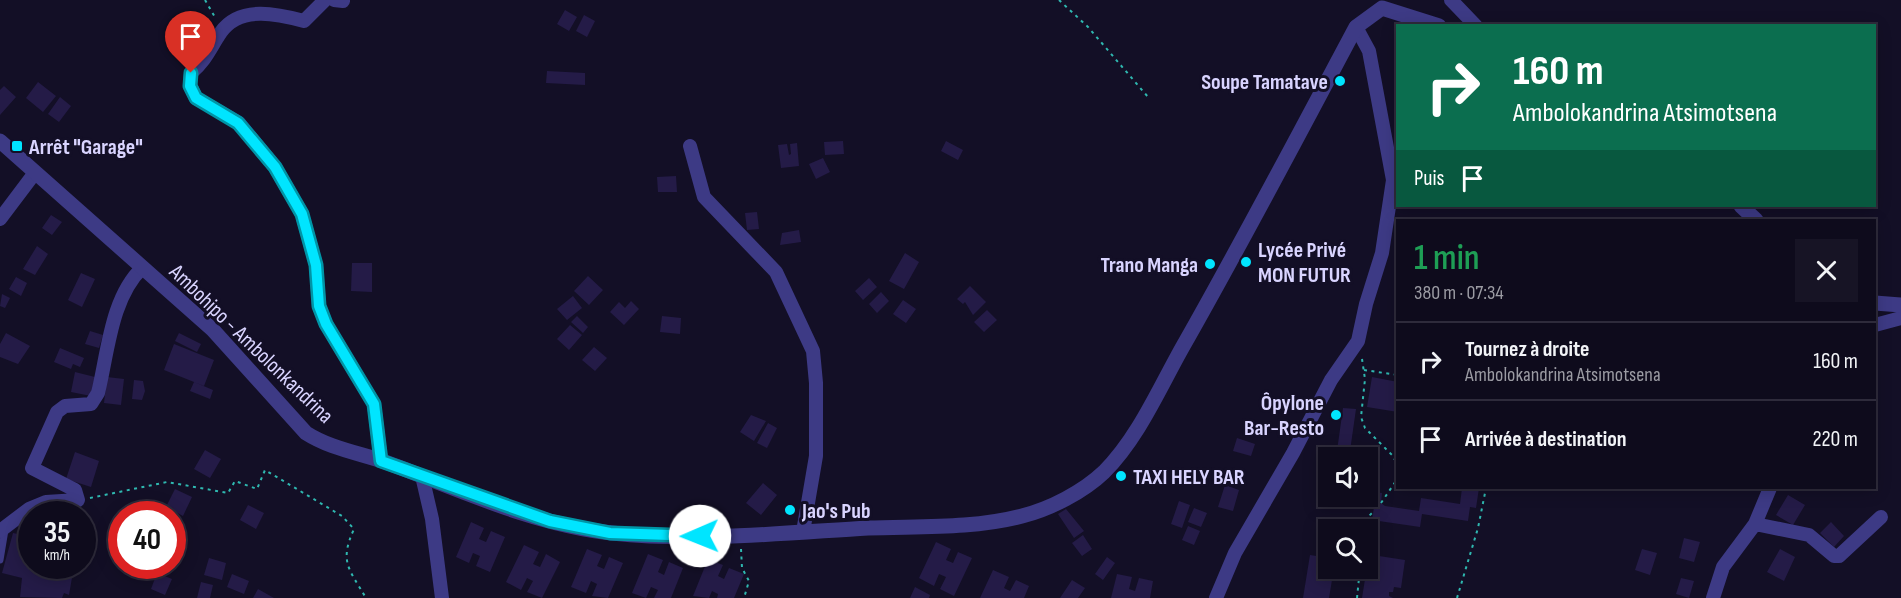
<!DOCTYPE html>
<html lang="fr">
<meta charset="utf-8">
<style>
body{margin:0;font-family:"Sofia Sans Condensed",sans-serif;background:#171425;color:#f1f3f6;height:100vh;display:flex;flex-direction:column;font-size:22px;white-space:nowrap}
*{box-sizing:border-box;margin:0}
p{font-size:20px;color:#9b9ba3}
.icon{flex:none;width:33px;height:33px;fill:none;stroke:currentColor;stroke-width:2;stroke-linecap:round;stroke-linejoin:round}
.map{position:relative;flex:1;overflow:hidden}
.side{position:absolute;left:1396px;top:219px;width:480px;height:270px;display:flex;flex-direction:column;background:#0e0b1c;border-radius:0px;box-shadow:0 3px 15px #0003,0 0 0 2px #2e2b3b}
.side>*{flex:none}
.top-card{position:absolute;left:1396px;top:24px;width:480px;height:183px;border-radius:0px;box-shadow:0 3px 15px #0003,0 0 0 2px #2e2b3b;background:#0b6e4f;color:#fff;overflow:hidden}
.controls{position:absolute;left:1318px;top:447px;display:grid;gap:12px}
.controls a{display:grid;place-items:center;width:60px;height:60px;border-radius:0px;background:#0e0b1c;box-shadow:0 3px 15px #0003,0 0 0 2px #2e2b3b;font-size:30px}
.speed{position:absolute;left:18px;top:501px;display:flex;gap:12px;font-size:30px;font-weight:700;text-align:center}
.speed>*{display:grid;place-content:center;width:78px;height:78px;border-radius:50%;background:#0e0b1c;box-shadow:0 3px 15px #0003,0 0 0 2px #2e2b3b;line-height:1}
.speed small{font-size:15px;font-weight:400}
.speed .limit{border:9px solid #d22;background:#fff;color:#111}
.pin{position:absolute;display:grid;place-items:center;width:51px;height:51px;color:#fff;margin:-62px -26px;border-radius:50% 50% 50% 0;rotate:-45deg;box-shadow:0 0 6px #0007}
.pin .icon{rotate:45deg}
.me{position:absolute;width:66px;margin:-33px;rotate:269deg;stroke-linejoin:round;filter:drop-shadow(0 0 4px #0008)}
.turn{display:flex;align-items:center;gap:21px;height:126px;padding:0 18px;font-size:27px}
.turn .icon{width:78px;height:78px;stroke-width:2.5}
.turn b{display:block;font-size:42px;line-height:51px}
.then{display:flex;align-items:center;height:57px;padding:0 18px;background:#0003;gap:12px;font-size:22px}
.round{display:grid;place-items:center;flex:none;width:63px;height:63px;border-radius:0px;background:#171425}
.summary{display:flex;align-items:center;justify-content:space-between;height:102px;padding:0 18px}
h1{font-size:36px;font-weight:600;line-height:45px;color:#1e9e55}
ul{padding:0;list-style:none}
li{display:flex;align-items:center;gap:18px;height:78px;padding:0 18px;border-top:2px solid #2e2b3b}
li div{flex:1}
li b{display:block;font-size:22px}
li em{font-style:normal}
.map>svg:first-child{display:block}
.building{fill:#241b47}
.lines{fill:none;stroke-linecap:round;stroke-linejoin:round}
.path{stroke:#2fb8b0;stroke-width:2;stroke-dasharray:3 4.5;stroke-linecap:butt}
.service{stroke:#3d3a85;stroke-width:7}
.minor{stroke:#3d3a85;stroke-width:14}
.tertiary{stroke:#3d3a85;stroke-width:15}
.route-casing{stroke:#0095a6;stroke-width:15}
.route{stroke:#00e5ff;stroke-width:10}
.poi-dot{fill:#00e5ff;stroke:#130f26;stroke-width:2}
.labels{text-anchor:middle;stroke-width:6;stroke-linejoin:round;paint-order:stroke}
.poi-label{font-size:22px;font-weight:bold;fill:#d9d4ff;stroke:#130f26;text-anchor:start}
.street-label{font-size:22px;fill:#d9d4ff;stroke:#130f26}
</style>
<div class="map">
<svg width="1901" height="598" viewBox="0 0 1901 598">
<rect width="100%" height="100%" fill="#130f26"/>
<path class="building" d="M565 10 577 17 569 31 557 24Z
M584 15 595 21 587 37 576 31Z
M547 71 585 73V85L546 83Z
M38 82 56 96 43 112 26 98Z
M4 86 16 97 0 115V90Z
M60 97 71 106 59 122 48 114Z
M843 141 844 154 825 155 824 142Z
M946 141 963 150 958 160 941 151Z
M797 143 799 166 781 168 778 145 787 144 789 155 791 154 790 144Z
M823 158 830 172 816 179 809 164Z
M676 176 677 192H658L657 177Z
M757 212 759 229 747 230 745 213Z
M51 215 62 222 52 235 42 228Z
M799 230 801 242 780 245 782 233Z
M37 246 48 254 35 275 23 269Z
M905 253 919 262 904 289 889 281Z
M352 263H372V292L351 291Z
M81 273 95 279 82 307 68 300Z
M588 276 603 290 589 305 574 291Z
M16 277 27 283 21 296 9 289Z
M869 278 877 287 863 300 855 291Z
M970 286 986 302 973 315 965 302 963 304 957 299Z
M881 292 889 301 877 313 869 304Z
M2 294 10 298 5 308 0 306Z
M573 296 582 308 567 320 557 309Z
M903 300 916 309 906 323 893 314Z
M631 301 639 309 624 325 610 312 619 302 625 308Z
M987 310 997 320 984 332 974 322Z
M577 316 588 327 583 333 571 322Z
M662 316 681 318 680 334 660 332Z
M570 325 582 335 569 350 557 339Z
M90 331 103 335 99 348 85 344Z
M6 333 30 346 18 364 0 357V344Z
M179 333 201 344 197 352 175 341Z
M174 344 214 360 204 386 164 370Z
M594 347 607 358 595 371 582 360Z
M60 348 84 358 80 367 73 364 71 369 54 362Z
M75 372 95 377 91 396 71 392Z
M107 377 124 379 121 405 104 403Z
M1372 377 1398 382V412L1367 407Z
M134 380 143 381 145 391 142 400 132 399Z
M194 382 213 390 210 399 190 391Z
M1343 408 1356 409 1349 458H1336Z
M751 415 766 421 754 441 740 432Z
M768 423 777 428 767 448 757 443Z
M1237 438 1255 444 1251 456 1233 451Z
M205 450 221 459 210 478 194 469Z
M75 452 99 461 91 487 66 479Z
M763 483 777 495 761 515 746 503Z
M1225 485 1239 490 1233 511 1218 507Z
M1462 488H1479L1476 508 1470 507 1468 521 1422 514 1420 527 1372 520 1374 507 1330 500V496H1368V491L1382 493 1381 503 1385 506 1419 511 1421 498 1460 504Z
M175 489 192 497 183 516 166 507Z
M1788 495 1805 505 1793 525 1776 515Z
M1179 501 1190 505 1182 528 1171 524Z
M248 505 264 513 256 529 240 520Z
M1194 508 1207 513 1201 527 1188 522Z
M1066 509 1084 531 1074 538 1058 514Z
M471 522 484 528 479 539 486 542 491 531 505 537 490 572 476 566 480 556 473 553 469 563 456 557Z
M1831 522 1844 536 1834 547 1820 533Z
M1188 526 1200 531 1194 545 1182 540Z
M13 533 32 537V566H74L69 595 64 593 62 598 20 597 22 578 2 573Z
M1083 535 1092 549 1082 556 1072 543Z
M1684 538 1700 542 1694 562 1679 558Z
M936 542 951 549 946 560 953 563 958 552 972 558 954 596 940 589 946 577 939 574 934 586 919 578Z
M524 545 539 552 533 564 540 567 546 554 560 562 542 598 527 592 533 581 527 578 521 590 506 582Z
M587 549 602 555 597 566 604 569 609 557 623 563 608 598 592 596 597 584 591 581 586 593 571 587Z
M1642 549 1657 553 1650 575 1635 570Z
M1780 549 1795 557 1784 581 1767 572Z
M648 554 663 560 658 572 664 575 669 562 683 568 671 598H654L658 590 651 587 646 598 632 593Z
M1310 555 1329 558V568H1334L1329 598H1303Z
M1379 556 1405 560 1401 588 1394 587 1393 592H1389V596L1393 598H1362L1366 573 1376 574Z
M1107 557 1115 563 1103 580 1095 574Z
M209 558 226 563 222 580 204 575Z
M708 559 723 565 718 576 724 579 729 568 744 574 734 598H717L718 594 712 591 709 598 693 596Z
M993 570 1009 577 1004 588 1010 591 1016 580 1029 586 1024 598H980Z
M157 573 172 579 165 595 151 589Z
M232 574 249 581 244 594 227 587Z
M1117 574 1132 577 1129 589 1135 591 1139 578 1153 581 1150 598H1111Z
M1681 578 1694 581 1689 598 1676 594Z
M1072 580 1085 588 1078 598H1060Z
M201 582 213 585 210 598H197Z
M915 587 930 595 929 598H910Z
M258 589 274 598H253Z"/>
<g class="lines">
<path class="path" d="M205 0 216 19
M1059 0 1088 27 1148 97
M1362 359 1365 379 1361 417 1365 428 1392 455 1398 465
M1364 370 1398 375
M90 498 167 482 228 493 235 481 257 489 265 470 342 516 354 529C339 562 349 569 366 598
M1381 503 1398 478
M1367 530 1369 516 1373 512
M741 549 742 568 749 581 744 598
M1357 598 1360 568
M1457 598 1478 528 1486 488"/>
<path class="service" d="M0 560 5 530"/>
<path class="minor" d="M325 0 304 21C278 14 240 5 221 32 210 48 207 59 191 73L190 85 196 98 239 123 275 167 302 214 316 265 319 306 326 324 374 404 381 461
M334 0 343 1
M1451 0 1476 26
M690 146 704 197 776 272 813 351 816 383V456L803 532
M0 219 34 174
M1875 325 1901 318
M422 476 432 519 442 598
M1755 524 1809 535 1834 556H1839L1881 517
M0 531 29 509 46 502 78 500 75 490 32 468 57 412 65 406 91 404 98 393C108 352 111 298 142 268
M1216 598 1235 553 1293 453 1331 380 1358 341 1366 304 1382 253 1393 180 1369 51 1356 27
M1713 598 1723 567 1755 524 1770 488"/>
<path class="tertiary" d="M0 141 213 330 306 433C331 449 360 453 388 463 460 490 535 525 612 533 696 542 784 533 868 528 918 526 973 529 1022 516 1050 509 1083 492 1104 472 1140 436 1161 384 1186 341 1245 237 1300 132 1356 27L1382 8 1439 26
M1741 206 1756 220
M1875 303 1901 305"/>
</g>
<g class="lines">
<defs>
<path id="route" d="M191 73 190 86 196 98 238 123 275 167 302 214 316 265 319 306 326 324 374 404 381 461 550 521 610 533 700 536"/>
</defs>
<use href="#route" class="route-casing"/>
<use href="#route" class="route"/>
</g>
<g class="poi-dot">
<circle cx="1340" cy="81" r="6"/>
<rect x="11" y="140" width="12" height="12" rx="3"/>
<circle cx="1246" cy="262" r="6"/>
<circle cx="1210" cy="264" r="6"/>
<circle cx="1336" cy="415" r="6"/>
<circle cx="1121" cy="476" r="6"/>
<circle cx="790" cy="510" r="6"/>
</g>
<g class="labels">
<g class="poi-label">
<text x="1328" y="89" text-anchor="end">Soupe Tamatave</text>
<text x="29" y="154">Arrêt "Garage"</text>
<text x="1258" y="257">Lycée Privé<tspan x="1258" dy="25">MON FUTUR</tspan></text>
<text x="1198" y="272" text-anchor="end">Trano Manga</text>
<text x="1324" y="410" text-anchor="end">Ôpylone<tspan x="1324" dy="25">Bar-Resto</tspan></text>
<text x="1133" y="484">TAXI HELY BAR</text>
<text x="802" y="518">Jao's Pub</text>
</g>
<g class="street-label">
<text transform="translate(252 343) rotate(44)" y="8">Ambohipo - Ambolonkandrina</text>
</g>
</g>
</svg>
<div class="controls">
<a><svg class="icon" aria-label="sound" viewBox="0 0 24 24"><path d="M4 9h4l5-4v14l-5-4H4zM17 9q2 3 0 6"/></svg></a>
<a><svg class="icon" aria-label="search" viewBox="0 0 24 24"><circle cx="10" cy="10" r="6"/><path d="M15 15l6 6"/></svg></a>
</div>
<div class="speed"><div>35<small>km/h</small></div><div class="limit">40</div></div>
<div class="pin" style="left:191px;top:73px;background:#d93025"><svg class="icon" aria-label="arrive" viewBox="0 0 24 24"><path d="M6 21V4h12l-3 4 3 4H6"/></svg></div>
<svg class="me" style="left:700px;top:536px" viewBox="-20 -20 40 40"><circle r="19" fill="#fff"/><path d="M0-13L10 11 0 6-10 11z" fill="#00e5ff"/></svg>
<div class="top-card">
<div class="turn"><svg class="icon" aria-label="right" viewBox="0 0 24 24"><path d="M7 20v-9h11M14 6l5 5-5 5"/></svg><div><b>160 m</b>Ambolokandrina Atsimotsena</div></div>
<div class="then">Puis<svg class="icon" aria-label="arrive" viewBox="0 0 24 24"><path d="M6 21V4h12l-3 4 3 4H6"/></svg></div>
</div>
<section class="side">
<div class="summary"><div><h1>1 min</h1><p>380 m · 07:34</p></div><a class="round"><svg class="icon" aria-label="close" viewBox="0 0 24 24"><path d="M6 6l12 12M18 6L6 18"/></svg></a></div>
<ul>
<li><svg class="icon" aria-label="right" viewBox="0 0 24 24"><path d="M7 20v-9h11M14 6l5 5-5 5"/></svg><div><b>Tournez à droite</b><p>Ambolokandrina Atsimotsena</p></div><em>160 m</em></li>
<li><svg class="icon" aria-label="arrive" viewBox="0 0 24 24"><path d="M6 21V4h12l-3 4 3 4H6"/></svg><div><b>Arrivée à destination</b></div><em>220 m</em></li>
</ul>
</section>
</div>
